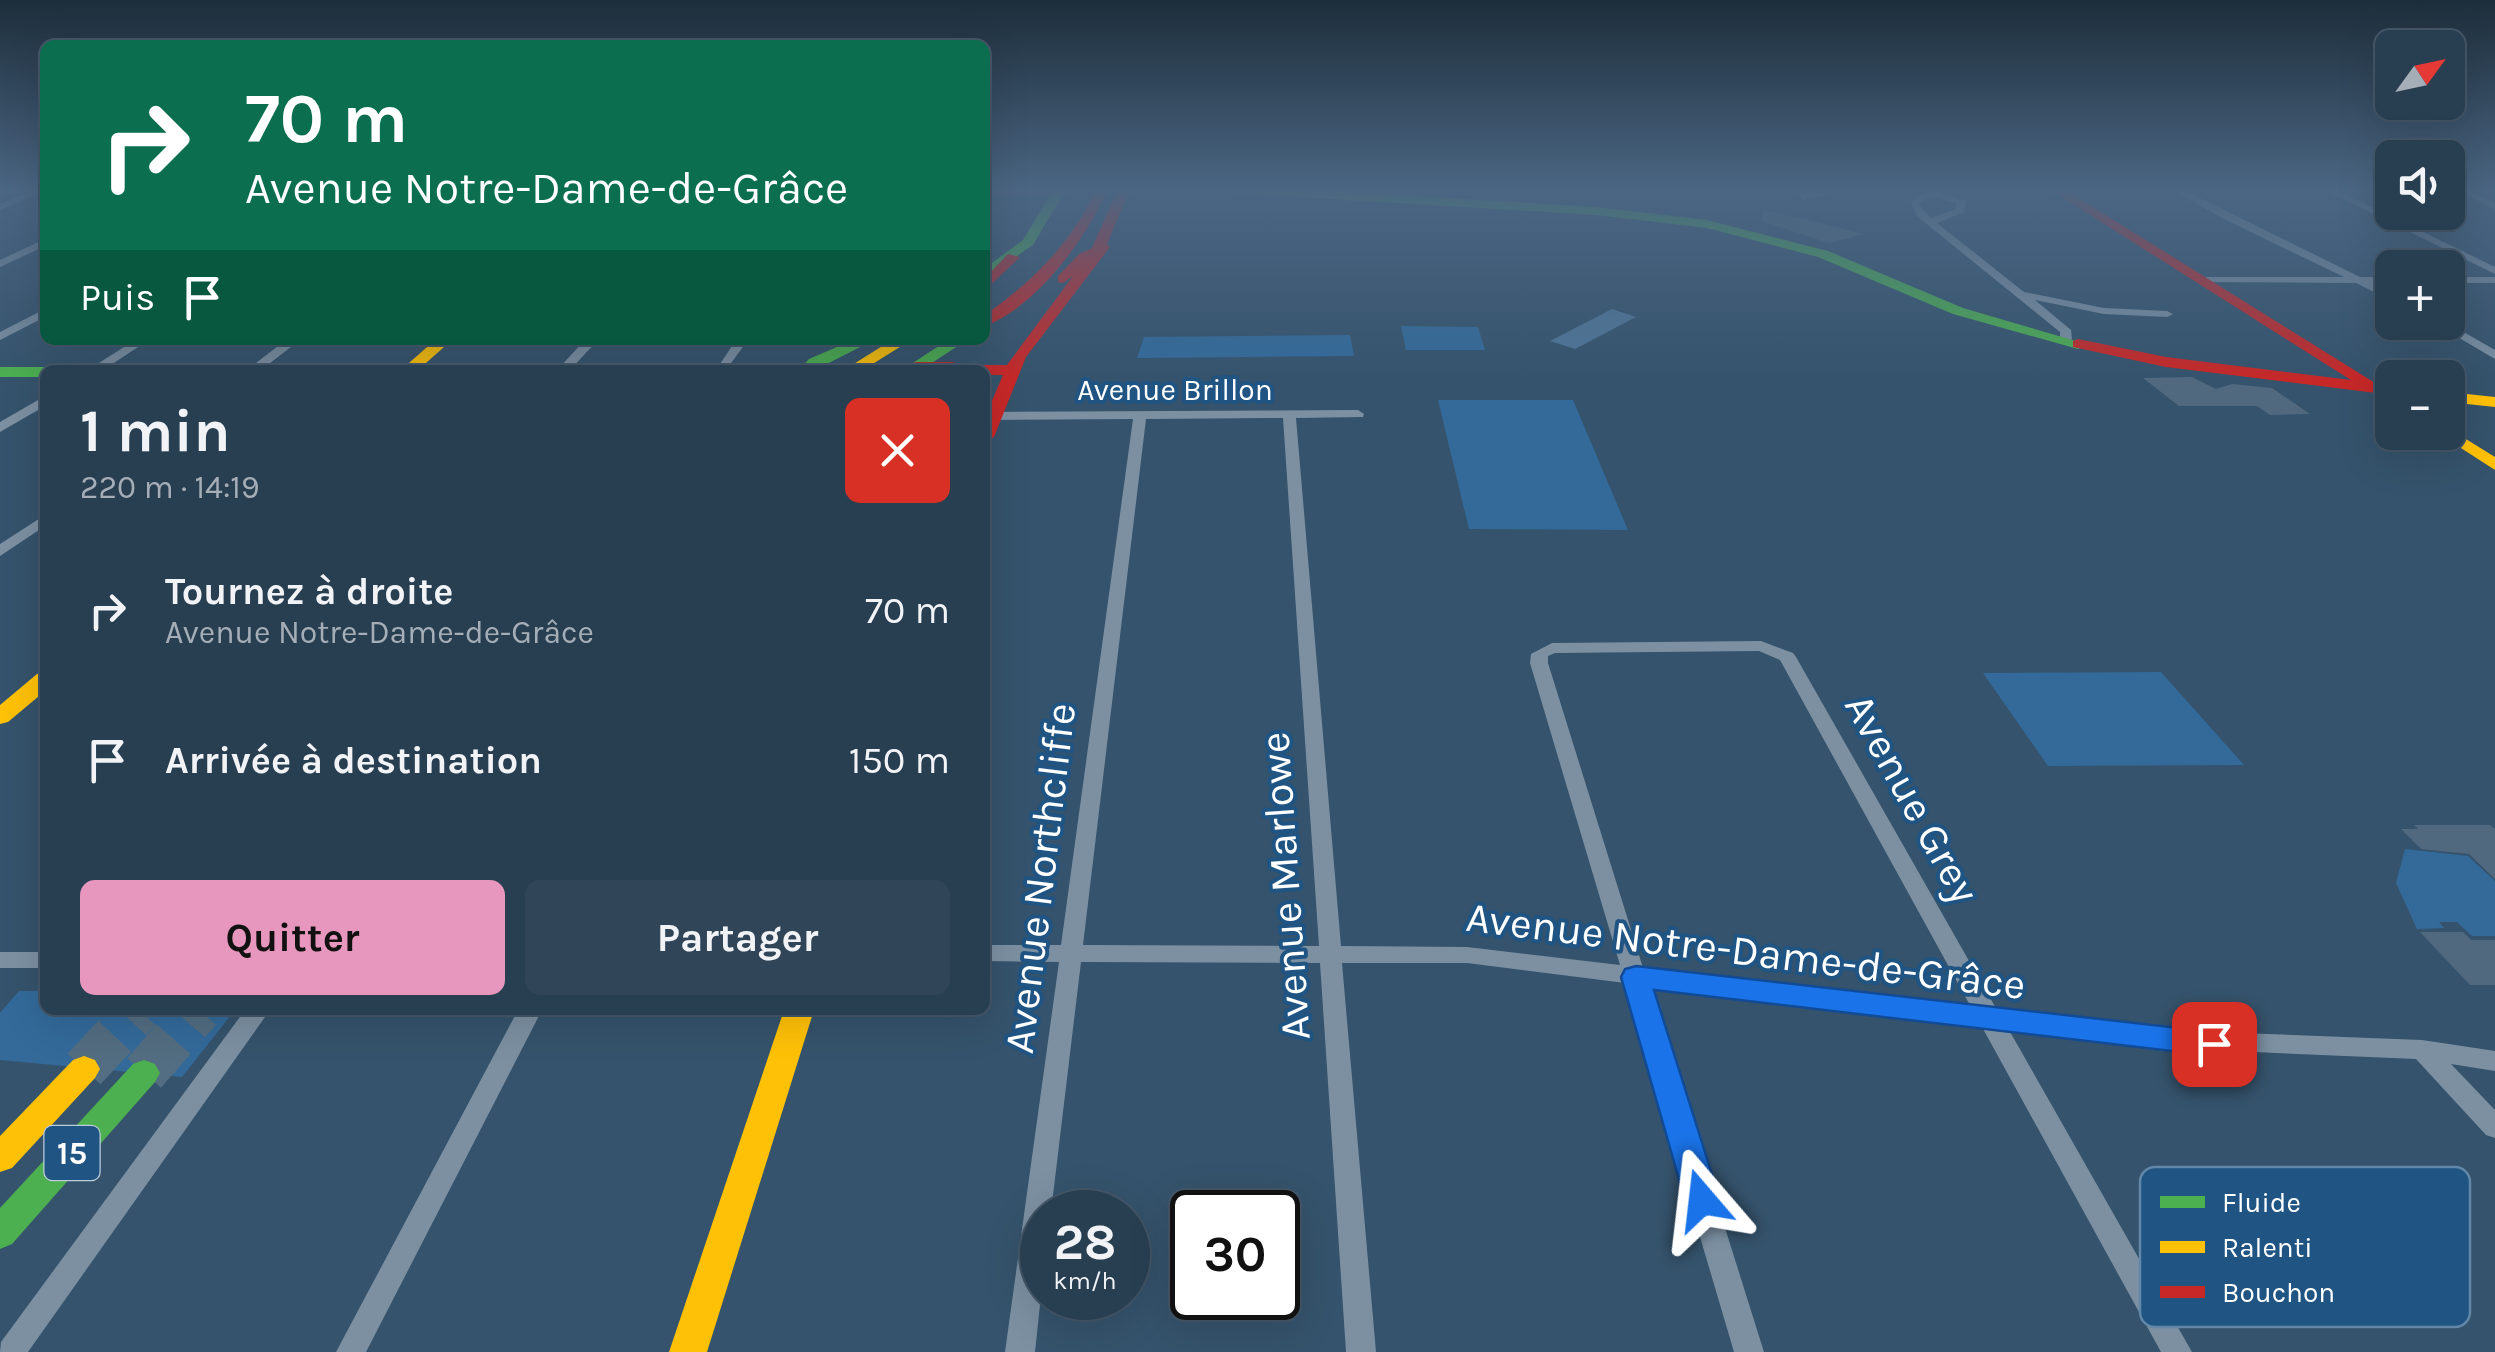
<!DOCTYPE html>
<html lang="fr">
<meta charset="utf-8">
<style>
body{margin:0;font-family:Karla,sans-serif;background:#304558;color:#f1f3f6;height:100vh;display:flex;flex-direction:column;font-size:38px;white-space:nowrap}
*{box-sizing:border-box;margin:0}
p{font-size:32px;color:#a5aeb7}
.icon{flex:none;width:55px;height:55px;fill:none;stroke:currentColor;stroke-width:2;stroke-linecap:round;stroke-linejoin:round}
.map{position:relative;flex:1;overflow:hidden}
.panel{position:absolute;left:40px;top:365px;width:950px;height:650px;display:flex;flex-direction:column;background:#283e51;border-radius:15px;box-shadow:0 10px 40px #0002,0 0 0 2px #445768}
.panel>*{flex:none}
.hud{position:absolute;left:40px;top:40px;width:950px;height:305px;border-radius:15px;box-shadow:0 10px 40px #0002,0 0 0 2px #445768;background:#0b6e4f;color:#fff;overflow:hidden}
.needle{width:65px;rotate:57deg}
.controls{position:absolute;left:2375px;top:30px;display:grid;gap:20px}
.controls a{display:grid;place-items:center;width:90px;height:90px;border-radius:15px;background:#283e51;box-shadow:0 10px 40px #0002,0 0 0 2px #445768;font-size:50px}
.speed{position:absolute;left:1020px;top:1190px;display:flex;gap:20px;font-size:50px;font-weight:700;text-align:center}
.speed>*{display:grid;place-content:center;width:130px;height:130px;border-radius:50%;background:#283e51;box-shadow:0 10px 40px #0002,0 0 0 2px #445768;line-height:1}
.speed small{font-size:25px;font-weight:400}
.speed .limit{border:5px solid #111;border-radius:15px;background:#fff;color:#111}
.pin{position:absolute;display:grid;place-items:center;width:85px;height:85px;color:#fff;margin:-42px;border-radius:20px;box-shadow:0 5px 15px #0006}
.me{position:absolute;width:110px;margin:-55px;rotate:343deg;stroke-linejoin:round;filter:drop-shadow(0 0 8px #0008)}
.turn{display:flex;align-items:center;gap:35px;height:210px;padding:0 40px;font-size:45px}
.turn .icon{width:130px;height:130px;stroke-width:2.5}
.turn b{display:block;font-size:70px;line-height:85px}
.then{display:flex;align-items:center;height:95px;padding:0 40px;background:#0003;gap:20px;font-size:38px}
.round{display:grid;place-items:center;flex:none;width:105px;height:105px;border-radius:15px;background:#304558}
.head{display:flex;align-items:center;justify-content:space-between;height:170px;padding:0 40px}
h1{font-size:60px;font-weight:700;line-height:75px}
.primary-button{display:flex;gap:20px;margin-top:auto;padding:20px 40px}
.primary-button a{flex:1;height:115px;border-radius:15px;background:#e797bd;color:#111;font-size:40px;font-weight:700;line-height:115px;text-align:center}
.primary-button a+a{background:#304558;color:#f1f3f6}
ul{padding:0;list-style:none}
li{display:flex;align-items:center;gap:30px;height:150px;padding:0 40px}
li div{flex:1}
li b{display:block;font-size:38px}
li em{font-style:normal}
.map>svg:first-child{display:block}
.green{fill:#336a9a}
.water{fill:#4f7597}
.building{fill:#51697e}
.lines{fill:none;stroke-linecap:round;stroke-linejoin:round}
.highway-tunnel{stroke:#536d82;stroke-width:45;stroke-dasharray:45 22;stroke-linecap:butt}
.street{fill:#7c90a2;fill-rule:evenodd}
.fast{fill:#4caf50;fill-rule:evenodd}
.slow{fill:#ffc107;fill-rule:evenodd}
.jam{fill:#c62828;fill-rule:evenodd}
.jam-bridge{stroke:#c62828;stroke-width:16}
.route{fill:#1a73e8;stroke:#114b97;stroke-width:2.5}
.labels{text-anchor:middle;stroke-width:8;stroke-linejoin:round;paint-order:stroke}
.far-street-label{font-size:30px;fill:#fff;stroke:#1f5483}
.shield{fill:#1f5483;stroke:#bcccda;stroke-width:2.5}
.shield-label{font-size:32px;font-weight:bold;fill:#fff}
.near-street-label{font-size:42px;fill:#fff;stroke:#1f5483}
.key{fill:#1f5483;stroke:#6287a8;stroke-width:2.5}
.key-label{font-size:28px;fill:#fff}
</style>
<div class="map">
<svg width="2495" height="1352" viewBox="0 0 2495 1352">
<rect width="100%" height="100%" fill="#35536c"/>
<path class="green" d="M1401 326 1478 327 1485 350H1406Z
M1350 335 1354 356 1137 358 1144 337Z
M1438 400H1573L1628 530 1469 529Z
M2161 672 2244 765 2048 766 1983 673Z
M2405 849 2468 856 2495 881V936H2472L2457 922H2439L2444 928 2417 929 2396 883Z
M19 991H45V1010H235L182 1077 0 1060V1013Z"/>
<path class="water" d="M1612 309 1636 317 1575 349 1550 341Z"/>
<path class="building" d="M1764 210 1804 219 1864 234 1829 243 1761 221Z
M2192 377 2216 389 2232 384 2272 388 2310 414 2270 415 2257 406H2179L2143 378Z
M2414 825H2490L2495 829V879L2469 854 2421 849 2401 829H2418Z
M2420 932H2463L2471 940H2495V985H2470Z"/>
<g class="lines">
<path class="highway-tunnel" d="M84 1069 139 1010
M144 1073 199 1010"/>
<path class="street" d="M0 189H45V194H35L0 210V204L24 194H0Z
M1794 189H1815L1828 195 1803 200Z
M2171 189H2182L2360 277H2392V283H2373L2392 294V301L2356 283 2200 282 2199 280 2204 277H2344L2226 220Z
M2323 189H2335L2495 267V274Z
M2453 189H2465L2495 203V209Z
M1936 191 1966 201 1964 212 1937 223 2024 292 2104 308 2167 311 2173 314 2167 317 2104 314 2035 300 2071 330 2072 339 2068 344H2060V332L1918 217 1911 203 1917 195ZM1936 197 1956 203V209L1931 218 1919 205 1923 199Z
M45 239V246L0 267V260Z
M2448 277H2495V283H2448Z
M45 309V317L0 340V332Z
M2432 322H2446L2495 350V359Z
M135 340H149L103 370H88Z
M286 340H300L261 370H247Z
M585 340H598L570 370H557Z
M736 340H748L726 370H716Z
M45 396V406L0 432V422Z
M1358 410 1364 414 1363 417 1296 418 1341 946 1467 947 1620 965 1530 663 1531 654 1552 643 1761 641 1793 653 1796 657 1997 1010 2161 1030 2422 1040 2495 1051V1071L2451 1064 2495 1110V1138L2486 1135 2416 1059 2161 1048 2009 1030 2192 1352H2161L1982 1027 1649 986 1764 1352H1734L1625 983 1467 963H1342L1376 1352H1346L1320 963 1081 962 1051 1212H1042V1286L1035 1352H1005L1059 962 985 961V945H1061L1133 419 993 420 986 416 993 412ZM1283 418 1319 946 1083 945 1146 419ZM1759 651 1780 660 1971 1007 1643 968 1548 663V656L1555 653Z
M45 515V526L0 556V544Z
M0 952H45V968H0Z
M245 1010H270L28 1352H0L1 1342Z
M518 1010H542L366 1352H336Z"/>
<path class="fast" d="M1054 189H1066L1033 245 985 278V268L1023 240Z
M1227 189H1296L1597 207 1707 220 1828 251 1963 308 2086 344 2078 349 1953 314 1818 257 1707 228 1597 215 1233 193Z
M853 340H874L815 370H799L809 359Z
M948 340H967L921 370H902Z
M0 367H45L51 370H45V377H0Z
M144 1060 155 1064 160 1073 155 1082 12 1244 0 1249V1208L133 1064Z"/>
<path class="slow" d="M435 340H452L418 370H401Z
M892 340H911L863 370H844Z
M606 365H776L784 370H598Z
M2448 392 2495 397V407L2448 402Z
M2448 428 2495 457V470L2436 432H2448Z
M45 672V691L8 722 0 724V705L37 674Z
M784 1010H814L707 1352H669Z
M84 1056 95 1060 100 1069 95 1078 12 1168 0 1172V1136L73 1060Z"/>
<path class="jam" d="M985 189H1071L1065 193 985 194Z
M1096 189H1108C1086 239 1037 306 985 326V315C1033 281 1071 244 1096 189Z
M1118 189H1130L1107 244 1110 247 1026 357 994 437 985 442V417L1003 375H985V370H943L951 365H1007L1073 276 1063 283 1058 282V276L1079 254 1092 248Z
M2049 189H2064L2375 383 2392 385V395L2166 367 2073 347V341L2078 339 2166 357 2351 380Z
M1008 254 1020 257 985 290V278Z"/>
<path class="jam-bridge" d="M917 370H951"/>
</g>
<linearGradient id="sky" x2="0" y2="1"><stop stop-color="#1d2e3b"/><stop offset="0.5" stop-color="#4b6683"/><stop offset="1" stop-color="#4b6683" stop-opacity="0"/></linearGradient>
<rect width="2495" height="379" fill="url(#sky)"/>
<path class="route" d="M1636 966 2214 1032 2224 1035 2229 1044 2224 1053 2214 1056 1654 990 1720 1200 1715 1211 1702 1215 1690 1211 1685 1200 1621 977 1625 969Z"/>
<g class="labels">
<g class="far-street-label">
<text x="1175" y="400">Avenue Brillon</text>
</g>
<rect class="shield" x="44.5" y="1126" width="55" height="54" rx="8"/>
<g class="shield-label">
<text x="72" y="1164">15</text>
</g>
<g class="near-street-label">
<text transform="translate(1913 798) rotate(61)" y="15">Avenue Grey</text>
<text transform="translate(1039 878) rotate(-83)" y="15">Avenue Northcliffe</text>
<text transform="translate(1284 886) rotate(-94)" y="15">Avenue Marlowe</text>
<text transform="translate(1746 950) rotate(7)" y="15">Avenue Notre-Dame-de-Grâce</text>
</g>
</g>
<rect x="2140" y="1167" width="330" height="160" rx="15" class="key"/>
<rect x="2160" y="1196" width="45" height="12" fill="#4caf50"/>
<rect x="2160" y="1241" width="45" height="12" fill="#ffc107"/>
<rect x="2160" y="1286" width="45" height="12" fill="#c62828"/>
<g class="key-label">
<text x="2222" y="1212">Fluide</text>
<text x="2222" y="1257">Ralenti</text>
<text x="2222" y="1302">Bouchon</text>
</g>
</svg>
<div class="controls">
<a><svg class="needle" viewBox="-14 -14 28 28"><path d="M0-13l5 13h-10z" fill="#e53935"/><path d="M0 13l5-13h-10z" fill="#a5aeb7"/></svg></a>
<a><svg class="icon" aria-label="sound" viewBox="0 0 24 24"><path d="M4 9h4l5-4v14l-5-4H4zM17 9q2 3 0 6"/></svg></a>
<a>+</a>
<a>−</a>
</div>
<div class="speed"><div>28<small>km/h</small></div><div class="limit">30</div></div>
<div class="pin" style="left:2214px;top:1044px;background:#d93025"><svg class="icon" aria-label="arrive" viewBox="0 0 24 24"><path d="M6 21V4h12l-3 4 3 4H6"/></svg></div>
<svg class="me" style="left:1702px;top:1200px" viewBox="-20 -20 40 40"><path d="M0-17L14 15 0 8-14 15z" fill="#1a73e8" stroke="#fff" stroke-width="4"/></svg>
<div class="hud">
<div class="turn"><svg class="icon" aria-label="right" viewBox="0 0 24 24"><path d="M7 20v-9h11M14 6l5 5-5 5"/></svg><div><b>70 m</b>Avenue Notre-Dame-de-Grâce</div></div>
<div class="then">Puis<svg class="icon" aria-label="arrive" viewBox="0 0 24 24"><path d="M6 21V4h12l-3 4 3 4H6"/></svg></div>
</div>
<section class="panel">
<div class="head"><div><h1>1 min</h1><p>220 m · 14:19</p></div><a class="round" style="background:#d93025;color:#fff"><svg class="icon" aria-label="close" viewBox="0 0 24 24"><path d="M6 6l12 12M18 6L6 18"/></svg></a></div>
<ul>
<li><svg class="icon" aria-label="right" viewBox="0 0 24 24"><path d="M7 20v-9h11M14 6l5 5-5 5"/></svg><div><b>Tournez à droite</b><p>Avenue Notre-Dame-de-Grâce</p></div><em>70 m</em></li>
<li><svg class="icon" aria-label="arrive" viewBox="0 0 24 24"><path d="M6 21V4h12l-3 4 3 4H6"/></svg><div><b>Arrivée à destination</b></div><em>150 m</em></li>
</ul>
<div class="primary-button"><a>Quitter</a><a>Partager</a></div>
</section>
</div>
